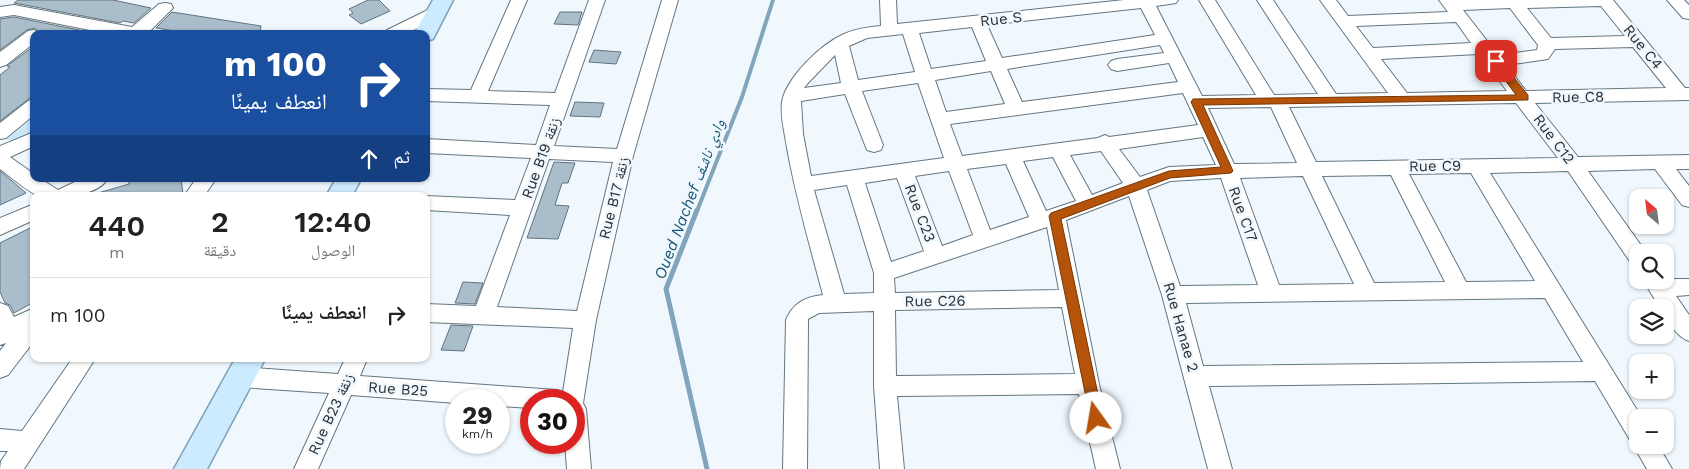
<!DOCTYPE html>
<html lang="ar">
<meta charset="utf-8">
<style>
body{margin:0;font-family:"Work Sans","Noto Naskh Arabic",sans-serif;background:#f6f6f6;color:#222;direction:rtl;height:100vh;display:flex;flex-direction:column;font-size:19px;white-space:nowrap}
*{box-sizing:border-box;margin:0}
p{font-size:16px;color:#767676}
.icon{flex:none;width:28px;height:28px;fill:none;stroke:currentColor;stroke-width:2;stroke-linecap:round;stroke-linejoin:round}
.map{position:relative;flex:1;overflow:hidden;direction:ltr}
.drawer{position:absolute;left:30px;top:192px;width:400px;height:170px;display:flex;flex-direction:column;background:#fff;border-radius:10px;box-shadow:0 1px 4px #0004;direction:rtl}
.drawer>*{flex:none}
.top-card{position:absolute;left:30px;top:30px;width:400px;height:152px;border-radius:10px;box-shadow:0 1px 4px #0004;direction:rtl;background:#1a4fa0;color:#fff;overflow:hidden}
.needle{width:32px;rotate:332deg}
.tools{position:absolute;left:1629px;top:189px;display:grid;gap:10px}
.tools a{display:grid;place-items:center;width:45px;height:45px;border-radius:10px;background:#fff;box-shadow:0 1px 4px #0004;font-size:25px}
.speed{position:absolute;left:445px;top:389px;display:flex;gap:10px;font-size:25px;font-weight:700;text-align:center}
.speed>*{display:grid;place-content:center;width:65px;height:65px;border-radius:50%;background:#fff;box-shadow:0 1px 4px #0004;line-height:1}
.speed small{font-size:12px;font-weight:400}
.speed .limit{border:8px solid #d22;background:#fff;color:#111}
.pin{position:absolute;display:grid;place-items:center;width:42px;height:42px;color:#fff;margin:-21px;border-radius:10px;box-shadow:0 2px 8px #0006}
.me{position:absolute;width:55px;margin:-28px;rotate:347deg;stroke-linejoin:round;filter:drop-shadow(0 0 4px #0008)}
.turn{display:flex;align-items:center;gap:18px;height:105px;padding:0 20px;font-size:22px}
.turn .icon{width:65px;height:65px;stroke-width:2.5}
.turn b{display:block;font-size:35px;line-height:42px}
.then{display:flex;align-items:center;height:48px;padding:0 20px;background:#0003;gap:10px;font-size:19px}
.eta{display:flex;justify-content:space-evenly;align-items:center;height:85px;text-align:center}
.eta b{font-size:30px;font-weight:600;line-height:35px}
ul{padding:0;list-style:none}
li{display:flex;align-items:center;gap:15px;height:75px;padding:0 20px;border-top:1px solid #e0e0e0}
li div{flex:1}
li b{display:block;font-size:19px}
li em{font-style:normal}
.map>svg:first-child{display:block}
.green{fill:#cde7f8}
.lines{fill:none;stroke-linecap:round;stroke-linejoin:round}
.stream-far1{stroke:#82a5bb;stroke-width:4}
.stream{stroke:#82a5bb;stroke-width:5}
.building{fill:#a9bdca;stroke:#61737f}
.minor-casing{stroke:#637681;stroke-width:2}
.major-casing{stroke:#7ea1b8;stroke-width:3}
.minor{fill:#fff;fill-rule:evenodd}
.major{fill:#cdebfe;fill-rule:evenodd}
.route{fill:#b45309;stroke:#753606}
.labels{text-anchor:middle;stroke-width:5;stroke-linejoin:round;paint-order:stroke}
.street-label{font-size:15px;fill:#283035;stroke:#f0f8fe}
.water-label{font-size:16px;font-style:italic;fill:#175778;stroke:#f0f8fe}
</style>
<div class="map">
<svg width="1689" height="469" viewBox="0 0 1689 469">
<rect width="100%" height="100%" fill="#f0f8fe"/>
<path class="green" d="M34 117V131L15 140H6Z"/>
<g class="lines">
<path class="stream-far1" d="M697 211 742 97 773 0"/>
<path class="stream" d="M697 210 666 289 707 469"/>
</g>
<path class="building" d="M18 0H113L151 8 134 23 123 21 120 23 14 3Z
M368 0H379L390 11 361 24 349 15 353 13 349 9Z
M172 12 261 26 260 34H194L156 28Z
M560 12H582L578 25 554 24Z
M14 17 99 34H43L34 28 27 30 0 50V19Z
M34 46V95L0 121V75L10 67 7 66Z
M594 50 621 52 616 64 589 62Z
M575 102 604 103 600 117 570 116Z
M554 162 575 163 568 183H562L555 205 569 206 558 239 527 238Z
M0 171 12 181 26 193 0 205Z
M129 179H181L183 193 174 196H99L98 193 129 184Z
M34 226V302L14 313 10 305 5 303 0 292V243Z
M463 282 483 283 475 304 455 303Z
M451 325 473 326 464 351 441 350Z"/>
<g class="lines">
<defs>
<path id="minor" d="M511 0H527L488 91 555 93 589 0H605L554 146 617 149 662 0H678L633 156 596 320 583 403 586 409 591 469H567L565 442H574V400H531V408L499 406V400H456V403L351 395 318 469H294L329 393 240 387 232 384 229 377 232 370 240 367 338 374 345 359H367L360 376 556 390 563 392 573 328 426 322V304L476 306 510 215 426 210V196H424H426L515 200 531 158 426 153V139L536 145 550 105 426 101V89L471 90ZM549 159 613 162 577 311 497 307Z
M880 0H896L897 24 1124 0H1178L1176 3 1156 6 1202 96 1256 95 1199 0H1215L1274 95 1318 94 1257 0H1273L1336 94 1388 93 1320 0H1336L1348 16 1448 12 1439 0H1613L1685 88H1689V100L1535 103 1578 157 1689 155V169H1676L1689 186V207L1682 205 1655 169 1588 171 1645 251 1638 252V265L1631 263 1568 171 1490 173 1642 418H1638V445H1658L1672 469H1647L1633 445 1635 441 1630 440 1595 381 1209 386 1232 469H1208L1162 295 1129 196 1066 220 1099 384 1120 469H1096L1079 394 897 396 904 469H880L874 386V311L819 313 808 319 807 469H783L786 320C793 303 805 297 823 295 810 246 796 198 787 148 785 134 780 116 782 102 786 78 821 44 844 34 855 29 868 27 881 26ZM1601 6 1625 36 1551 38 1527 8ZM1141 8 1155 35 1002 58 987 25ZM1510 8 1538 45 1537 50 1498 55 1463 10ZM1456 22 1471 43 1373 48 1356 26ZM972 27 986 61 931 69 919 33ZM903 34 915 72 858 80 849 46 867 38ZM1160 45 1164 53 1117 59 1111 61 1108 65 1111 69 1117 71 1169 63 1178 82 1022 102 1007 69ZM1633 47 1666 88 1526 91 1506 65 1548 59 1555 49ZM1479 54 1507 91 1407 93 1381 59ZM835 55 841 83 804 88 807 84ZM991 71 1005 104 946 112 935 80ZM918 83 944 158 811 176 803 134 801 101 845 94 865 145 867 150 874 152 881 150 883 145 862 91ZM1183 93 1198 125 1109 137 1105 135 1098 138 962 156 950 124ZM1516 103 1558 158 1316 162 1289 107ZM1271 107 1297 163 1234 164 1208 108ZM1203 137 1216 165 1169 167 1140 177 1119 149ZM1101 151 1123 183 1092 195 1070 155ZM1053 157 1076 201 1046 211 1023 161ZM1006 164 1029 217 990 230 967 169ZM949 171 973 235 942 246 915 176ZM1471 173 1535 281 1466 282 1409 174ZM1391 175 1445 282 1374 283 1322 176ZM1303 176 1354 284 1279 285 1240 178ZM897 178 924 251 891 262 865 183ZM1221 178 1258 285 1180 286 1147 190 1170 181ZM847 185 874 273V293L844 294 814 190ZM1047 227 1059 290 895 293 894 278ZM1545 298 1583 362 1203 366 1186 303ZM1062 307 1075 374 896 376 895 310Z
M1667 0H1684L1689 5V19L1683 18Z
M165 3 171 4 173 8 147 34H110L14 15 0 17V7L14 5 132 27 159 4Z
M438 5 444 6 446 10 444 14 406 34H385L387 30Z
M34 30 41 34H34V43L6 65 0 67V52L28 31Z
M34 99V115L6 138 0 139V123L28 101Z
M34 132V146L10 157 34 174V179H41L58 190 81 179H107C100 195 55 201 39 196 31 194 8 175 0 169V146Z
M196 179H216L204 196H184Z
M34 204V220L0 235V218Z
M1665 279H1689V295L1676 296 1689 315V341C1677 337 1665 320 1665 308H1660L1643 280Z
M0 303 8 306 14 317 34 308V341L8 375 0 378V351L6 343 0 345Z
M72 359H95L24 469H0L1 461 8 451H0V429L22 431Z"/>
<path id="major" d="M433 0H453L433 39 426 41V34H414Z
M336 179H361L352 196H326Z
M235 359H265L207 469H174Z"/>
</defs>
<use href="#minor" class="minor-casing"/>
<use href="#major" class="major-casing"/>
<use href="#minor" class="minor"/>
<use href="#major" class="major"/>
</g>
<path class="route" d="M1496 58 1499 59 1528 95V100L1203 105 1233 171 1231 173 1170 178 1061 219 1103 418 1101 422 1096 424 1091 422 1049 216 1051 213 1169 171 1221 167 1191 102 1193 99 1516 95 1491 61Z"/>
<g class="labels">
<g class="street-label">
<text transform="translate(1001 19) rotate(-6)" y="5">Rue S</text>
<text transform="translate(1643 47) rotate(51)" y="5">Rue C4</text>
<text transform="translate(1578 97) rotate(-1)" y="5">Rue C8</text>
<text transform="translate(1554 139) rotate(53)" y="5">Rue C12</text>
<text transform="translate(541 158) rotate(-70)" y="5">Rue B19 زنقة</text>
<text transform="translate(1435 166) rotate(-1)" y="5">Rue C9</text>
<text transform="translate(614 198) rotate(-76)" y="5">Rue B17 زنقة</text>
<text transform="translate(920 213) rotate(69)" y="5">Rue C23</text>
<text transform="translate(1243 214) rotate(70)" y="5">Rue C17</text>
<text transform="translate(935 301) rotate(-1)" y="5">Rue C26</text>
<text transform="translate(1181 327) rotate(74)" y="5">Rue Hanae 2</text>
<text transform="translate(398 389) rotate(4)" y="5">Rue B25</text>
<text transform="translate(331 414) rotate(-65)" y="5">Rue B23 زنقة</text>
</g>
<g class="water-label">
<text transform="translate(689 199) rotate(-69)" y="6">Oued Nachef وادي ناشف</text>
</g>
</g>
</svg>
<div class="tools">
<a><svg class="needle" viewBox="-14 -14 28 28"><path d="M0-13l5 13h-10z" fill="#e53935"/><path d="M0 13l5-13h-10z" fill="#767676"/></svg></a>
<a><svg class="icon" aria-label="search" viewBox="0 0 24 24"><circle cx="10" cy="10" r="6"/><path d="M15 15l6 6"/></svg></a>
<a><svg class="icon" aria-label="layers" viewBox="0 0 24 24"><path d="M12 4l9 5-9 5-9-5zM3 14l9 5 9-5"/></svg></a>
<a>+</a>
<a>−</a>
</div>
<div class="speed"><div>29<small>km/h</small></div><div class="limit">30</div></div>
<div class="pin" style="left:1496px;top:61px;background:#d93025"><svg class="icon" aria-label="arrive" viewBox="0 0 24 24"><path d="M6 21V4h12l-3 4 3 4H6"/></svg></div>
<svg class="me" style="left:1096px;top:418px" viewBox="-20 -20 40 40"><circle r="19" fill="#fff"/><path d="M0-13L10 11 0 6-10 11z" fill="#b45309"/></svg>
<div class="top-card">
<div class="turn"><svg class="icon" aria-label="right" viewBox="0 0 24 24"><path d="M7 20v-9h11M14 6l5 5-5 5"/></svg><div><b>100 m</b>انعطف يمينًا</div></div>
<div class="then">ثم<svg class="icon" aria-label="ahead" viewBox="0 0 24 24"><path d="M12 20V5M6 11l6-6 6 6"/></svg></div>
</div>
<section class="drawer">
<div class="eta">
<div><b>12:40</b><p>الوصول</p></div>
<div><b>2</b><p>دقيقة</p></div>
<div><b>440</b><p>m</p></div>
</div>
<ul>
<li><svg class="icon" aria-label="right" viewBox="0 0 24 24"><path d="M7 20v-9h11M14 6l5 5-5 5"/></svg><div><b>انعطف يمينًا</b></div><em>100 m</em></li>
</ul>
</section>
</div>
